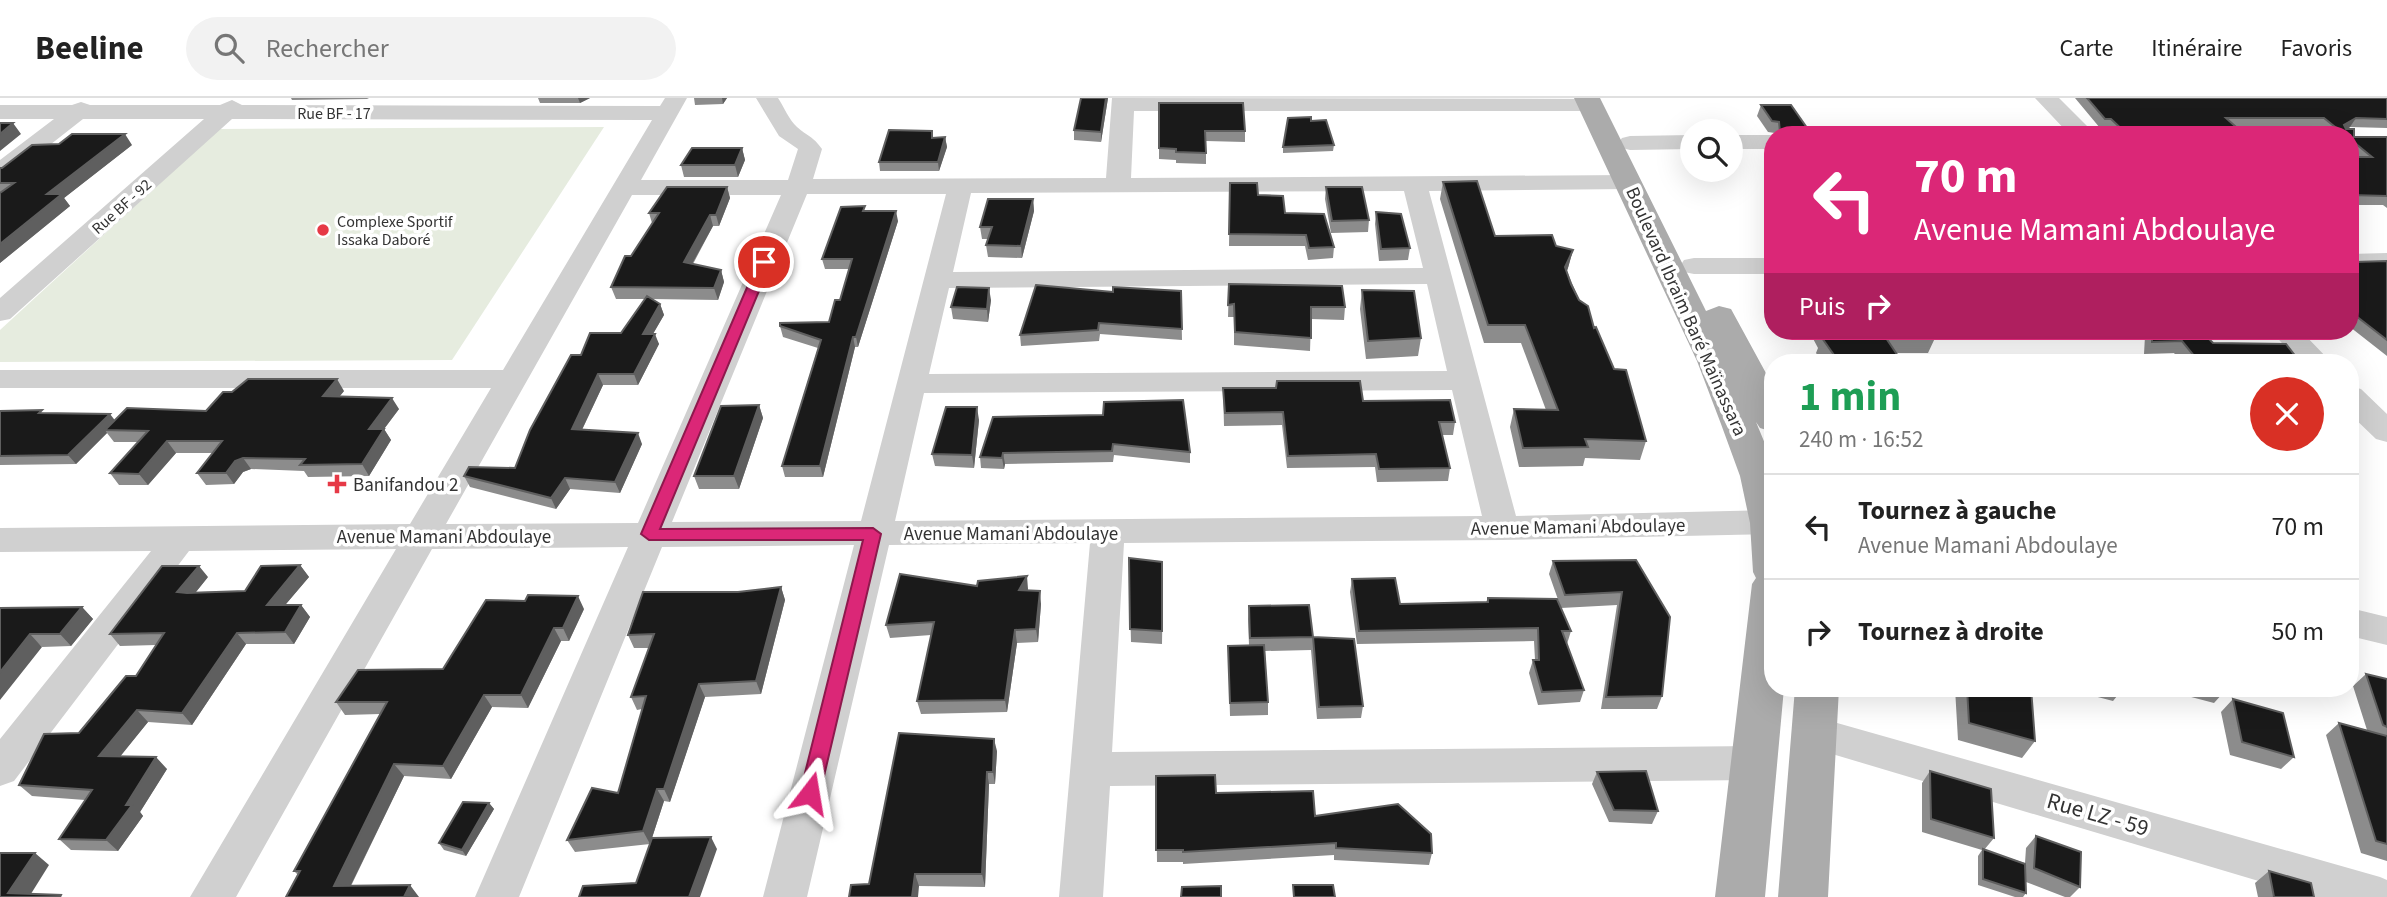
<!DOCTYPE html>
<html lang="fr">
<meta charset="utf-8">
<style>
body{margin:0;font-family:"Source Sans 3",sans-serif;background:#f2f2f2;color:#222;height:100vh;display:flex;flex-direction:column;font-size:26px;white-space:nowrap}
*{box-sizing:border-box;margin:0}
p{font-size:23px;color:#767676}
.icon{flex:none;width:38px;height:38px;fill:none;stroke:currentColor;stroke-width:2;stroke-linecap:round;stroke-linejoin:round}
.map{position:relative;flex:1;overflow:hidden}
.panel{position:absolute;left:1764px;top:256px;width:595px;height:343px;display:flex;flex-direction:column;background:#fff;border-radius:28px;box-shadow:0 7px 28px #0002}
.panel>*{flex:none}
.hud{position:absolute;left:1764px;top:28px;width:595px;height:214px;border-radius:28px;box-shadow:0 7px 28px #0002;background:#db2777;color:#fff;overflow:hidden}
.fabs{position:absolute;left:1680px;top:21px;display:grid;gap:14px}
.fabs a{display:grid;place-items:center;width:63px;height:63px;border-radius:50%;background:#fff;box-shadow:0 7px 28px #0002;font-size:35px}
.pin{position:absolute;display:grid;place-items:center;width:60px;height:60px;color:#fff;margin:-30px;border:4px solid #fff;border-radius:50%;box-shadow:0 2px 7px #0007}
.me{position:absolute;width:77px;margin:-38px;rotate:14deg;stroke-linejoin:round;filter:drop-shadow(0 0 5px #0008)}
.turn{display:flex;align-items:center;gap:24px;height:147px;padding:0 35px;font-size:32px}
.turn .icon{width:91px;height:91px;stroke-width:2.5}
.turn b{display:block;font-size:49px;line-height:60px}
.then{display:flex;align-items:center;height:66px;padding:0 35px;background:#0003;gap:14px;font-size:26px}
.round{display:grid;place-items:center;flex:none;width:74px;height:74px;border-radius:37px;background:#f2f2f2}
.headline{display:flex;align-items:center;justify-content:space-between;height:119px;padding:0 35px}
h1{font-size:42px;font-weight:700;line-height:52px;color:#1e9e55}
ul{padding:0;list-style:none}
li{display:flex;align-items:center;gap:21px;height:105px;padding:0 35px;border-top:2px solid #e0e0e0}
li div{flex:1}
li b{display:block;font-size:26px}
li em{font-style:normal}
header{display:flex;align-items:center;gap:42px;box-sizing:border-box;height:98px;padding:0 35px;background:#fff;border-bottom:2px solid #e0e0e0}
header strong{font-size:33px}
nav{display:flex;gap:38px;margin-inline-start:auto;font-size:24px}
.search{width:490px;height:63px;background:#f2f2f2;display:flex;align-items:center;gap:18px;box-sizing:border-box;padding:0 24px;border-radius:38px;color:#767676;font-size:26px}
.map>svg:first-child{display:block}
.green{fill:#e6ecdf}
.lines{fill:none;stroke-linecap:round;stroke-linejoin:round}
.minor{fill:#d0d0d0;fill-rule:evenodd}
.major{fill:#ababab;fill-rule:evenodd}
.wall{fill:#8c8c8c}
.shaded-wall{fill:#5f5f5f}
.building{fill:#1a1a1a;stroke:#5f5f5f;stroke-width:2}
.route{fill:#db2777;stroke:#8e194d;stroke-width:2}
.poi-dot{fill:#e63946;stroke:#fff;stroke-width:2.5}
.labels{text-anchor:middle;stroke-width:7;stroke-linejoin:round;paint-order:stroke}
.far-street-label{font-size:16px;fill:#333;stroke:#fff}
.far-poi-label{font-size:16px;fill:#333;stroke:#fff;text-anchor:start}
.street-label{font-size:19px;fill:#333;stroke:#fff}
.poi-label{font-size:19px;fill:#333;stroke:#fff;text-anchor:start}
.near-street-label{font-size:23px;fill:#333;stroke:#fff}
</style>
<header>
<strong>Beeline</strong>
<div class="search"><svg class="icon" aria-label="search" viewBox="0 0 24 24"><circle cx="10" cy="10" r="6"/><path d="M15 15l6 6"/></svg>Rechercher</div>
<nav><a>Carte</a><a>Itinéraire</a><a>Favoris</a></nav>
</header>
<div class="map">
<svg width="2387" height="799" viewBox="0 0 2387 799">
<rect width="100%" height="100%" fill="#fff"/>
<path class="green" d="M604 29 452 262 0 264V232L219 31Z"/>
<g class="lines">
<path class="minor" d="M665 0H687L641 82H788L798 51 779 38 756 0H778C784 9 789 22 797 29 807 38 813 38 822 51L813 81 1106 80 1112 0 1598 1 1601 6 1598 11 1590 13H1134L1131 80 1629 77 1638 79 1641 84 1638 89 1629 91 1429 93 1516 418 1773 412V436L1502 442 1124 445 1112 654 1755 648 1769 653 1775 665 1769 677 1755 682 1110 688 1103 799H1059L1090 445 889 447 807 799H763L854 447 662 449 519 799H475L628 449 432 451 236 799H190L396 451 189 453 14 683 0 688V641L151 453 0 454V430L410 426 491 290H0V272H503L652 22 232 21 10 221 0 223V200L204 21H83L9 79 0 81V62L54 21H0V7H72L81 4 90 7H220L232 2 242 7 660 8ZM1404 93 1423 170 953 174 971 95ZM807 96H946L861 423 672 424ZM632 97H781L638 425 446 426ZM1427 186 1447 273 929 276 949 190ZM1452 292 1482 418 895 423 924 295Z
M2035 0H2059L2096 37H2070Z
M1692 37V51L1630 52 1622 50 1618 45 1622 40 1630 38Z
M1731 37H1773V51H1731Z
M2387 155V171L2350 172V156Z
M1694 160H1773V176H1694L1684 174 1680 168 1684 162Z
M2271 233H2301L2331 264H2299Z
M2350 288 2361 291 2387 316V344L2376 341 2350 316Z
M2350 510 2387 519V547L2350 538Z
M1816 619 2380 779 2387 782V799H2312L1802 647 1796 635 1802 623Z"/>
<path class="major" d="M1574 0H1600L1706 213 1719 208 1731 211 1773 288V334L1760 330 1756 324 1773 365V590H1784L1765 799H1715L1752 486 1756 480 1753 474 1750 425 1740 378 1721 326 1697 263Z
M1795 590H1839L1828 799H1778Z"/>
</g>
<path class="wall" d="M291 0H369L367 1 292 2Z
M538 0H590L580 5H540Z
M694 0H727L723 6 695 7Z
M1108 0 1101 44 1074 42V32Z
M2075 0H2387V30L2350 29 2348 31 2354 39H2387V110L2383 107H2350V59H2355L2350 56V37H2328L2318 29H2237L2245 37H2113L2106 30H2100Z
M1159 5 1245 33V44L1206 43V66L1176 65V62L1159 61Z
M1761 7 1812 37H1775V35L1768 34 1757 18Z
M1311 23 1334 47 1333 53 1283 55V49Z
M945 39 947 49 939 73H880L879 64 932 40Z
M132 47 64 100 70 108 0 165V70Z
M742 50 745 62 738 79H684L681 67Z
M1443 84 1495 138 1556 148 1573 152 1567 173 1579 202 1594 230 1646 343 1640 362 1585 360 1583 368 1519 369 1510 329 1514 311 1546 312 1521 245H1484L1440 101Z
M1230 85 1258 97 1334 149 1333 160 1308 162 1305 148H1229Z
M727 89 730 100 719 128H713L693 166 721 172 724 184 718 202 652 201 660 206 664 217 653 236 659 246 638 287H603L582 332 642 346 620 395 570 391 556 411 470 389 464 378 515 370 581 257 621 235 645 201H616L611 189 652 125 649 115Z
M1326 89 1369 122 1368 134 1331 135 1325 101Z
M1033 101 1034 113 1022 160 988 159 986 147 988 141H982L980 129Z
M866 113 898 123 858 249H855L823 379H785L782 368 818 250 783 239 780 228 829 224 840 202 849 171H825L822 161Z
M1376 114 1410 150 1408 162 1379 163 1375 126Z
M2350 152 2355 164 2387 163V258L2350 229Z
M1229 186 1345 209 1344 222 1311 221 1310 253 1234 247V219H1228Z
M1362 192 1421 240 1418 258 1366 261 1360 211Z
M1181 193 1182 242 1100 236 1099 243 1021 248 1020 237 1113 194Z
M991 202 988 224 953 221 951 209Z
M1809 233H1931L1935 240 1928 255H1896L1902 264H1822L1816 255 1818 250Z
M2078 233H2201L2213 245 2300 264H2181L2174 255 2144 256 2145 238 2079 234Z
M1223 290 1363 303 1455 324 1453 337H1442L1450 370 1448 383 1377 384 1375 369 1287 370 1282 327 1224 328Z
M344 293 339 299 399 311 384 331 391 342 369 378 308 379 304 373 251 371 243 374 234 386 206 387 197 375 213 355H176L148 387H119L110 375 138 344H114L107 335 76 366 0 367V313L45 315 115 322 206 313Z
M759 307 763 320 739 391H699L694 378Z
M993 319 1190 354V365L1114 357 1113 364 1005 366 1004 371 981 370 980 359Z
M979 322 974 370 935 368 932 356Z
M1129 460 1163 477 1162 546 1131 544Z
M1636 462 1662 598 1657 611H1601L1617 507 1561 510 1549 476 1553 463Z
M300 467 309 479 285 507H301L310 519 294 546H246L192 627 148 624 119 659 167 671 140 714 143 718 118 753 71 752 59 741 85 702 32 698 19 687 79 635 136 578 156 547 120 548 110 536 208 479 196 494 245 493Z
M1352 481 1400 506 1486 504 1488 500 1571 533 1567 546 1584 592 1580 604 1538 607 1529 575 1533 562H1535L1534 543 1357 546 1350 494Z
M977 488 1028 491V492L1041 506 1038 544 1017 545 1007 614 921 616 917 603 931 537 890 540 886 527Z
M781 489 785 502 761 596 705 599 670 704 664 703 650 746 575 754 567 742 618 695 642 611 637 612 631 599 649 550H634L628 537 738 494Z
M1249 508 1313 539 1363 608 1361 620 1317 621 1311 552 1265 553 1268 604V617L1230 618 1228 548 1249 547 1248 521Z
M82 509 93 521 71 548 42 549 0 510Z
M584 511 569 543H561L528 610 492 609 451 681 404 678 351 788 419 799H286L298 777 294 773 380 616 345 617 336 604 443 571Z
M2366 576 2387 581V763L2361 755 2326 637 2339 625 2367 632 2353 588Z
M1955 590H2031L2035 643 2022 660 1958 642Z
M2070 590H2122V592L2113 603 2071 592Z
M2157 590H2223L2224 594 2214 605Z
M2233 601 2294 659 2281 671 2230 657 2221 614Z
M997 653 995 686H989L985 789 919 788 869 786Z
M1930 673 1994 740 1984 752 2025 765 2026 750 2036 738 2080 789 2070 799H2065L2026 784V795L2023 799H2015L1978 787V758L1982 752 1922 734V685Z
M1597 674 1658 713 1652 726 1609 724 1592 686Z
M1156 678 1216 695 1315 718 1432 755 1429 767 1334 762V757L1183 766V764H1157Z
M489 705 494 711 466 758 444 752 439 745Z
M2269 773 2314 799H2258L2255 785Z"/>
<path class="shaded-wall" d="M578 0H590L580 5Z
M722 0H727L723 6Z
M1106 0H1108L1101 44V34Z
M2356 20 2350 29 2342 34 2344 27Z
M13 25 21 36 0 53V36Z
M125 36 132 47 64 100 70 108 0 165V146L47 96Z
M945 39 947 49 939 73 938 64Z
M742 50 745 62 738 79 735 67Z
M727 89 730 100 719 128 716 117Z
M1033 101 1034 113 1022 160 1021 148Z
M896 113 898 123 858 249 856 239Z
M710 117 713 128 687 175 684 164Z
M1573 152 1568 170 1561 186 1565 169Z
M721 172 724 184 718 202 714 190Z
M989 190 991 202 988 224 987 211Z
M660 206 664 217 647 246 643 236Z
M655 236 659 246 638 287 634 276Z
M853 239 855 249 823 379 820 368Z
M598 276 603 287 577 342 572 331Z
M337 281 344 293 330 310 323 298Z
M392 300 399 311 384 331 391 342 369 378 362 366 369 331Z
M759 307 763 320 739 391 734 378Z
M977 309 979 322 974 370 972 357Z
M110 316 117 325 105 332 107 335 76 366 68 357Z
M638 335 642 346 620 395 615 384Z
M167 343 176 355 148 387 139 376Z
M1003 355 1005 366 1004 371 1002 360Z
M243 360 251 371 243 374 234 386 226 375 235 363Z
M565 380 570 391 556 411 551 400Z
M300 467 309 479 275 519 267 507Z
M199 468 208 479 187 505 177 494Z
M1027 478 1028 491 1021 505 1019 492Z
M781 489 785 502 761 596 756 583Z
M1040 493 1041 506 1038 544 1036 531Z
M578 498 584 511 569 543 563 530Z
M301 507 310 519 294 546 285 534Z
M82 509 93 521 71 548 60 536Z
M554 530 561 543 528 610 521 597Z
M1015 532 1017 545 1007 614 1005 602Z
M237 535 246 546 192 627 182 615Z
M30 536 42 549 0 602V574Z
M699 586 705 599 670 704 664 691Z
M484 597 492 609 451 681 443 668Z
M137 612 148 624 111 670 99 658Z
M994 641 997 653 995 686 993 674Z
M156 659 167 671 140 714 143 718 118 753 106 742 126 707Z
M394 666 404 678 345 799 334 788Z
M987 674 989 686 985 789 982 776Z
M657 691 664 703 650 746 643 733Z
M489 705 494 711 466 758 462 752Z
M711 739 717 751 700 799H689Z
M35 755 49 767 29 799 8 795Z
M915 776 919 788 918 799H912Z
M410 787 419 799H404Z"/>
<path class="building" d="M1081 0H1106L1101 34 1074 32Z
M2087 0H2387V21L2356 20 2344 27 2346 31H2354V39H2387V98L2350 97V59H2372L2350 41V37H2345L2324 20H2226L2245 37H2128L2111 21H2105Z
M1159 5H1243L1245 33H1205L1206 55 1176 54V51L1159 50Z
M1761 7H1791L1812 37H1781L1780 34 1779 24 1772 23Z
M1311 19V23L1326 22 1334 47 1283 49 1288 20Z
M0 25H13L0 36Z
M889 32 932 33V40L945 39 938 64H879Z
M72 36H125L47 96H62L0 146V95L14 85H0V70H2L32 47 59 46Z
M692 50H742L735 67H681Z
M1477 83 1495 138 1552 137 1556 148 1573 152 1565 169 1571 186 1579 202 1588 208 1594 230 1596 229 1614 271 1626 272 1646 343 1585 341 1588 349 1523 350 1514 311 1558 312 1525 227H1488L1443 84Z
M1230 85H1257L1258 97 1283 98 1285 115 1324 116 1334 149 1309 150 1306 137 1229 136Z
M667 89H727L716 117H710L684 164 721 172 714 190 611 189 625 158H631L659 115H649Z
M1326 89H1362L1369 122 1332 123Z
M988 101H1033L1021 148 986 147 992 129H980Z
M865 108 863 113H896L856 239H853L820 368H782L821 242 780 228V225L829 224 835 202H840L852 161H822L841 109Z
M1376 114 1401 116 1410 150 1381 151Z
M2350 152 2354 156 2355 164 2387 163V242L2356 218H2350Z
M1229 186 1342 188 1345 209H1311V240L1235 234 1234 206 1228 207Z
M1036 187 1113 194V189L1181 193 1182 231 1099 225 1098 232 1020 237Z
M957 189 989 190 987 211 951 209Z
M1362 192 1414 193 1421 240 1368 243Z
M647 198 660 206 643 236H655L634 276H598L572 331 638 335 615 384 565 380 551 400 464 378 469 369 515 370 530 332 571 257H581L590 235H621Z
M1824 233H1931L1935 240H1886L1902 264H1839L1822 240H1828Z
M2152 233H2201L2213 245 2286 246 2300 264H2199L2182 243 2152 244Z
M2003 259H2039L2043 264H1973L1972 263 2005 261Z
M248 281H337L323 298 392 300 369 331H384L362 366 300 367 305 361 243 360 235 363 226 375H197L222 343H167L139 376 110 375 148 333 105 332 127 310 206 313 223 294H232Z
M1277 283H1360L1363 303 1450 302 1455 324H1439L1450 370 1379 371 1376 356 1288 358 1283 314 1225 315 1223 290H1276Z
M1183 302 1190 354 1113 346 1112 353 1003 355 1002 360 980 359 993 319 1103 317 1104 304Z
M759 307 734 378H694L721 308Z
M946 309H977L972 357 932 356Z
M42 312 39 315 110 316 68 357 0 358V313Z
M1129 460 1162 464V533L1130 531Z
M1636 462 1670 519 1662 598 1606 599 1622 494 1565 497 1553 463Z
M300 467 267 507H301L285 534 237 535 182 615 137 612 99 658 156 659 126 707H132L106 742 59 741 92 692 19 687 44 636 79 635 126 578H136L164 535 110 536 162 468H199L177 494 187 495 245 493 261 468Z
M900 476 977 488 978 483 1027 478 1019 492 1040 493 1036 531 1015 532 1005 602 917 603 934 524 886 527Z
M1395 480 1400 506 1488 504V500L1557 501 1571 533H1562L1584 592 1542 594 1533 562H1539L1538 530 1359 533 1352 481Z
M781 489 756 583 699 586 664 691H657L643 733 567 742 592 690 618 695 646 598 631 599 654 536 628 537 643 494H738Z
M528 497 578 498 563 530H554L521 597H484L443 668 394 666 334 788 410 787 404 799H286L300 773H294L387 604H336L358 572 443 571 486 502 525 503Z
M1309 507 1313 539 1250 540 1249 508Z
M82 509 60 536H30L0 574V510Z
M1313 539 1354 541 1363 608 1319 609Z
M1264 547 1268 604 1230 605 1228 548Z
M2366 576 2387 581V629L2383 627Z
M1967 590H2031L2035 643 1969 625Z
M2209 590H2223L2224 594Z
M2233 601 2283 615 2294 659 2242 644Z
M2339 625 2387 638V746L2376 743Z
M899 635 994 641 993 674H987L982 776H915L912 799H849L851 787 869 786Z
M1646 673 1658 713 1614 712 1597 674Z
M1930 673 1991 691 1994 740 1931 721Z
M1215 677 1216 695 1313 693 1315 718 1398 706 1431 736 1432 755 1336 750V745L1183 754V752H1156V678Z
M463 704 489 705 462 752 439 745Z
M2036 738 2081 754 2080 789 2034 770Z
M711 739 689 799H579L583 788 636 785 652 740Z
M1983 751 2025 766 2026 795 1983 781Z
M0 755H35L8 795 61 797 60 799H0Z
M2269 773 2311 785 2314 799H2274Z
M1293 787H1333L1335 799H1294Z
M1221 788V799H1181L1182 789Z"/>
<path class="route" d="M764 160 771 164 660 431 873 430 881 436 820 695 817 701 810 704 803 701 800 695 863 442H649L641 436 758 164Z"/>
<g class="poi-dot">
<circle cx="323" cy="132" r="7"/>
<path d="M333.5 375.5h7v7h7v7h-7v7h-7v-7h-7v-7h7z"/>
</g>
<g class="labels">
<g class="far-street-label">
<text x="334" y="21">Rue BF - 17</text>
<text transform="translate(121 108) rotate(-42)" y="6">Rue BF - 92</text>
</g>
<g class="far-poi-label">
<text x="337" y="129">Complexe Sportif<tspan x="337" dy="18">Issaka Daboré</tspan></text>
</g>
<g class="street-label">
<text transform="translate(1687 213) rotate(66)" y="7">Boulevard Ibraim Baré Maïnassara</text>
<text transform="translate(1578 428) rotate(-1)" y="7">Avenue Mamani Abdoulaye</text>
<text x="1011" y="442">Avenue Mamani Abdoulaye</text>
<text x="444" y="445">Avenue Mamani Abdoulaye</text>
</g>
<g class="poi-label">
<text x="353" y="393">Banifandou 2</text>
</g>
<g class="near-street-label">
<text transform="translate(2098 716) rotate(16)" y="8">Rue LZ - 59</text>
</g>
</g>
</svg>
<div class="fabs">
<a><svg class="icon" aria-label="search" viewBox="0 0 24 24"><circle cx="10" cy="10" r="6"/><path d="M15 15l6 6"/></svg></a>
</div>
<div class="pin" style="left:764px;top:164px;background:#d93025"><svg class="icon" aria-label="arrive" viewBox="0 0 24 24"><path d="M6 21V4h12l-3 4 3 4H6"/></svg></div>
<svg class="me" style="left:810px;top:695px" viewBox="-20 -20 40 40"><path d="M0-17L14 15 0 8-14 15z" fill="#db2777" stroke="#fff" stroke-width="4"/></svg>
<div class="hud">
<div class="turn"><svg class="icon" aria-label="left" viewBox="0 0 24 24"><path d="M17 20v-9H6M10 6l-5 5 5 5"/></svg><div><b>70 m</b>Avenue Mamani Abdoulaye</div></div>
<div class="then">Puis<svg class="icon" aria-label="right" viewBox="0 0 24 24"><path d="M7 20v-9h11M14 6l5 5-5 5"/></svg></div>
</div>
<section class="panel">
<div class="headline"><div><h1>1 min</h1><p>240 m · 16:52</p></div><a class="round" style="background:#d93025;color:#fff"><svg class="icon" aria-label="close" viewBox="0 0 24 24"><path d="M6 6l12 12M18 6L6 18"/></svg></a></div>
<ul>
<li><svg class="icon" aria-label="left" viewBox="0 0 24 24"><path d="M17 20v-9H6M10 6l-5 5 5 5"/></svg><div><b>Tournez à gauche</b><p>Avenue Mamani Abdoulaye</p></div><em>70 m</em></li>
<li><svg class="icon" aria-label="right" viewBox="0 0 24 24"><path d="M7 20v-9h11M14 6l5 5-5 5"/></svg><div><b>Tournez à droite</b></div><em>50 m</em></li>
</ul>
</section>
</div>
